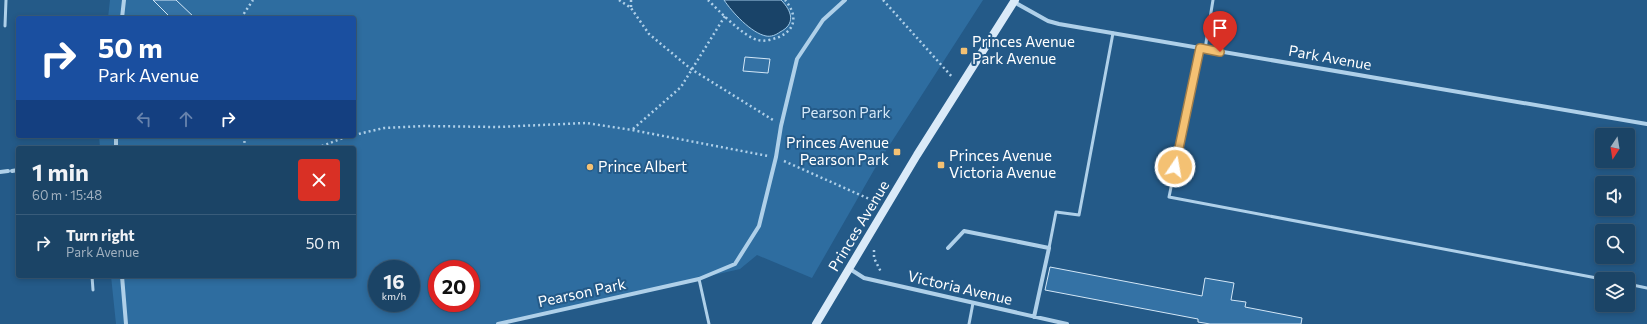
<!DOCTYPE html>
<meta charset="utf-8">
<style>
body{margin:0;font-family:Commissioner,sans-serif;background:#284e6f;color:#f1f3f6;height:100vh;display:flex;flex-direction:column;font-size:15px;white-space:nowrap}
*{box-sizing:border-box;margin:0}
p{font-size:13px;color:#a0b0bf}
.icon{flex:none;width:22px;height:22px;fill:none;stroke:currentColor;stroke-width:2;stroke-linecap:round;stroke-linejoin:round}
.map{position:relative;flex:1;overflow:hidden}
.panel{position:absolute;left:16px;top:146px;width:340px;height:132px;display:flex;flex-direction:column;background:#1b4466;border-radius:4px;box-shadow:0 2px 6px #0003,0 0 0 1px #395c7a}
.panel>*{flex:none}
.banner{position:absolute;left:16px;top:16px;width:340px;height:122px;border-radius:4px;box-shadow:0 2px 6px #0003,0 0 0 1px #395c7a;background:#1a4fa0;color:#fff;overflow:hidden}
.needle{width:26px;rotate:192deg}
.fabs{position:absolute;left:1595px;top:128px;display:grid;gap:8px}
.fabs a{display:grid;place-items:center;width:40px;height:40px;border-radius:4px;background:#1b4466;box-shadow:0 2px 6px #0003,0 0 0 1px #395c7a;font-size:20px}
.speed{position:absolute;left:368px;top:260px;display:flex;gap:8px;font-size:20px;font-weight:700;text-align:center}
.speed>*{display:grid;place-content:center;width:52px;height:52px;border-radius:50%;background:#1b4466;box-shadow:0 2px 6px #0003,0 0 0 1px #395c7a;line-height:1}
.speed small{font-size:10px;font-weight:400}
.speed .limit{border:6px solid #d22;background:#fff;color:#111}
.pin{position:absolute;display:grid;place-items:center;width:34px;height:34px;color:#fff;margin:-41px -17px;border-radius:50% 50% 50% 0;rotate:-45deg;box-shadow:0 0 4px #0007}
.pin .icon{rotate:45deg}
.me{position:absolute;width:44px;margin:-22px;rotate:12deg;stroke-linejoin:round;filter:drop-shadow(0 0 3px #0008)}
.turn{display:flex;align-items:center;gap:14px;height:84px;padding:0 16px;font-size:18px}
.turn .icon{width:52px;height:52px;stroke-width:2.5}
.turn b{display:block;font-size:28px;line-height:34px}
.lanes{display:flex;align-items:center;height:38px;padding:0 16px;background:#0003;justify-content:center;gap:20px;direction:ltr}
.lanes .off{opacity:.35}
.round{display:grid;place-items:center;flex:none;width:42px;height:42px;border-radius:4px;background:#284e6f}
.headline{display:flex;align-items:center;justify-content:space-between;height:68px;padding:0 16px}
h1{font-size:24px;font-weight:700;line-height:30px}
ul{padding:0;list-style:none}
li{display:flex;align-items:center;gap:12px;height:56px;padding:0 16px;border-top:1px solid #395c7a}
li div{flex:1}
li b{display:block;font-size:15px}
li em{font-style:normal}
.map>svg:first-child{display:block}
.green{fill:#2e6da0;fill-rule:evenodd}
.water{fill:#194368;stroke:#a3ccea}
.building{fill:#3472a5;stroke:#d3e7f7}
.lines{fill:none;stroke-linecap:round;stroke-linejoin:round}
.path{stroke:#afd0e9;stroke-width:2.5;stroke-dasharray:2 3;stroke-linecap:butt}
.lane{stroke:#afd0e9;stroke-width:3}
.street{stroke:#afd0e9;stroke-width:4}
.secondary{stroke:#daeaf8;stroke-width:8}
.route-casing{stroke:#9f7d4b;stroke-width:10}
.route{stroke:#f4c173;stroke-width:7}
.poi-dot{fill:#f4c173;stroke:#245a88;stroke-width:1.5}
.labels{text-anchor:middle;stroke-width:4;stroke-linejoin:round;paint-order:stroke}
.poi-label{font-size:15px;fill:#fff;stroke:#245a88;text-anchor:start}
.street-label{font-size:15px;fill:#fff;stroke:#245a88}
.park-label{font-size:15px;fill:#d3e7f7;stroke:#245a88}
</style>
<div class="map">
<svg width="1647" height="324" viewBox="0 0 1647 324">
<rect width="100%" height="100%" fill="#245a88"/>
<path class="green" d="M110 0H983L878 163 812 278 757 255 740 269 499 324H116L111 276H354V148H100L99 136H354V18H108ZM377 269H411V303H377ZM437 269H471V303H437Z"/>
<path class="water" d="M724 0H781C792 11 796 24 780 32 776 35 771 37 766 36 751 33 732 12 724 0Z"/>
<path class="building" d="M153 0H176L195 18H171Z
M745 57 770 59 768 73 743 71Z
M1050 267 1202 296 1205 278 1234 283 1231 300 1246 302 1245 307 1302 318 1301 324H1210L1198 322V319L1045 290Z"/>
<g class="lines">
<path class="path" d="M619 0 631 8 649 34 691 69 773 120
M631 0V8
M708 0C718 10 745 38 758 40 765 42 773 39 779 37 797 29 797 14 785 0
M883 0 953 78
M241 18 253 0
M633 129 681 87 725 16
M354 135 384 128 423 126 497 127 586 123 632 130 768 156
M244 136 245 148
M317 148 348 136
M784 161 876 202
M874 250V258L881 272"/>
<path class="lane" d="M5 26 6 0
M1200 48 1169 197 1602 279
M1205 49 1213 0
M1049 248 1056 212 1079 215 1113 33
M92 276 93 290
M699 279 709 324
M1628 284 1647 288
M969 324 973 303"/>
<path class="street" d="M1014 2 1048 21 1059 24 1647 124
M122 18 124 0
M116 148V136
M12 171 18 170
M0 172 8 171
M948 248 964 231 1049 248 1034 317
M850 269 864 278 1067 324
M122 276 126 324
M498 324 699 279 735 264 759 226 776 157 781 126 797 59 823 20 845 0"/>
<path class="secondary" d="M816 324 917 155 1015 0"/>
</g>
<g class="lines">
<defs>
<path id="route" d="M1175 167 1200 48 1220 52"/>
</defs>
<use href="#route" class="route-casing"/>
<use href="#route" class="route"/>
</g>
<g class="poi-dot">
<rect x="960" y="47" width="8" height="8" rx="2"/>
<rect x="893" y="148" width="8" height="8" rx="2"/>
<rect x="937" y="161" width="8" height="8" rx="2"/>
<circle cx="590" cy="167" r="4"/>
</g>
<g class="labels">
<g class="poi-label">
<text x="972" y="47">Princes Avenue<tspan x="972" dy="17">Park Avenue</tspan></text>
<text x="889" y="148" text-anchor="end">Princes Avenue<tspan x="889" dy="17">Pearson Park</tspan></text>
<text x="949" y="161">Princes Avenue<tspan x="949" dy="17">Victoria Avenue</tspan></text>
<text x="598" y="172">Prince Albert</text>
</g>
<g class="street-label">
<text transform="translate(1330 58) rotate(10)" y="5">Park Avenue</text>
<text transform="translate(859 226) rotate(-59)" y="5">Princes Avenue</text>
<text transform="translate(960 288) rotate(13)" y="5">Victoria Avenue</text>
<text transform="translate(582 293) rotate(-12)" y="5">Pearson Park</text>
</g>
<g class="park-label">
<text x="846" y="118">Pearson Park</text>
</g>
</g>
</svg>
<div class="fabs">
<a><svg class="needle" viewBox="-14 -14 28 28"><path d="M0-13l5 13h-10z" fill="#e53935"/><path d="M0 13l5-13h-10z" fill="#a0b0bf"/></svg></a>
<a><svg class="icon" aria-label="sound" viewBox="0 0 24 24"><path d="M4 9h4l5-4v14l-5-4H4zM17 9q2 3 0 6"/></svg></a>
<a><svg class="icon" aria-label="search" viewBox="0 0 24 24"><circle cx="10" cy="10" r="6"/><path d="M15 15l6 6"/></svg></a>
<a><svg class="icon" aria-label="layers" viewBox="0 0 24 24"><path d="M12 4l9 5-9 5-9-5zM3 14l9 5 9-5"/></svg></a>
</div>
<div class="speed"><div>16<small>km/h</small></div><div class="limit">20</div></div>
<div class="pin" style="left:1220px;top:52px;background:#d93025"><svg class="icon" aria-label="arrive" viewBox="0 0 24 24"><path d="M6 21V4h12l-3 4 3 4H6"/></svg></div>
<svg class="me" style="left:1175px;top:167px" viewBox="-20 -20 40 40"><circle r="17" fill="#f4c173" stroke="#fff" stroke-width="3"/><path d="M0-11L8 9 0 5-8 9z" fill="#fff"/></svg>
<div class="banner">
<div class="turn"><svg class="icon" aria-label="right" viewBox="0 0 24 24"><path d="M7 20v-9h11M14 6l5 5-5 5"/></svg><div><b>50 m</b>Park Avenue</div></div>
<div class="lanes"><svg class="icon off" aria-label="left" viewBox="0 0 24 24"><path d="M17 20v-9H6M10 6l-5 5 5 5"/></svg><svg class="icon off" aria-label="ahead" viewBox="0 0 24 24"><path d="M12 20V5M6 11l6-6 6 6"/></svg><svg class="icon" aria-label="right" viewBox="0 0 24 24"><path d="M7 20v-9h11M14 6l5 5-5 5"/></svg></div>
</div>
<section class="panel">
<div class="headline"><div><h1>1 min</h1><p>60 m · 15:48</p></div><a class="round" style="background:#d93025;color:#fff"><svg class="icon" aria-label="close" viewBox="0 0 24 24"><path d="M6 6l12 12M18 6L6 18"/></svg></a></div>
<ul>
<li><svg class="icon" aria-label="right" viewBox="0 0 24 24"><path d="M7 20v-9h11M14 6l5 5-5 5"/></svg><div><b>Turn right</b><p>Park Avenue</p></div><em>50 m</em></li>
</ul>
</section>
</div>
